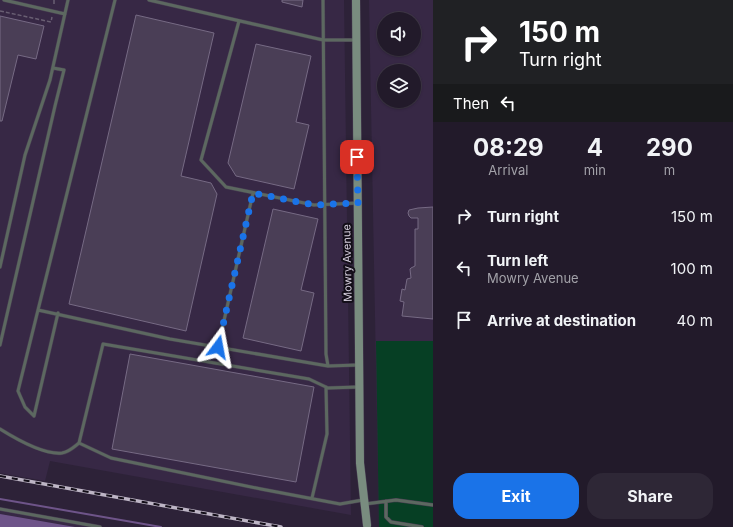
<!DOCTYPE html>
<style>
body{margin:0;font-family:Inter,sans-serif;background:#2e2736;color:#f1f3f6;height:100vh;display:flex;flex-direction:column;font-size:15px;white-space:nowrap}
*{box-sizing:border-box;margin:0}
p{font-size:13px;color:#a2a1a8}
.icon{flex:none;width:22px;height:22px;fill:none;stroke:currentColor;stroke-width:2;stroke-linecap:round;stroke-linejoin:round}
.map{position:relative;flex:1;overflow:hidden}
.details{display:flex;flex-direction:column;background:#221a2a;width:300px}
.details>*{flex:none}
.guide{background:#202124;color:#fff;overflow:hidden}
.controls{position:absolute;left:377px;top:12px;display:grid;gap:8px}
.controls a{display:grid;place-items:center;width:44px;height:44px;border-radius:50%;background:#221a2a;box-shadow:0 1px 3px #0004,0 0 0 1px #3f3847;font-size:20px}
.pin{position:absolute;display:grid;place-items:center;width:34px;height:34px;color:#fff;margin:-17px;border-radius:8px;box-shadow:0 2px 6px #0006}
.me{position:absolute;width:44px;margin:-22px;rotate:13deg;stroke-linejoin:round;filter:drop-shadow(0 0 3px #0008)}
.turn{display:flex;align-items:center;gap:14px;height:84px;padding:0 20px;font-size:18px}
.turn .icon{width:52px;height:52px;stroke-width:2.5}
.turn b{display:block;font-size:28px;line-height:34px}
.then{display:flex;align-items:center;height:38px;padding:0 20px;background:#0003;gap:8px;font-size:15px}
.eta{display:flex;justify-content:space-evenly;align-items:center;height:68px;text-align:center}
.eta b{font-size:24px;font-weight:700;line-height:28px}
.cta{display:flex;gap:8px;margin-top:auto;padding:8px 20px}
.cta a{flex:1;height:46px;border-radius:16px;background:#1a73e8;color:#fff;font-size:16px;font-weight:700;line-height:46px;text-align:center}
.cta a+a{background:#2e2736;color:#f1f3f6}
ul{padding:0;list-style:none}
li{display:flex;align-items:center;gap:12px;height:52px;padding:0 20px}
li div{flex:1}
li b{display:block;font-size:15px}
li em{font-style:normal}
main{display:flex;flex:1;min-height:0}
.map>svg:first-child{display:block}
.built{fill:#372845;fill-rule:evenodd}
.green{fill:#063f24}
.water{fill:#6e5489}
.lines{fill:none;stroke-linecap:round;stroke-linejoin:round}
.stream{stroke:#6e5489;stroke-width:2}
.building{fill:#4a3e56;stroke:#766a84}
.service-casing{stroke:#483e52;stroke-width:4}
.secondary-casing{stroke:#483e52;stroke-width:9}
.path{stroke:#695f73;stroke-width:1.5;stroke-dasharray:4 2;stroke-linecap:butt}
.service{stroke:#5c6860;stroke-width:3}
.secondary{stroke:#798c7f;stroke-width:8}
.rail-casing{stroke:#bdb5c5;stroke-width:3.5}
.rail{stroke:#130e18;stroke-width:2;stroke-dasharray:6;stroke-linecap:butt}
.route{stroke:#1a73e8;stroke-width:7;stroke-dasharray:0 12.6}
.labels{text-anchor:middle;stroke-width:4;stroke-linejoin:round;paint-order:stroke}
.street-label{font-size:11px;fill:#d5cedd;stroke:#130e18}
</style>
<main>
<div class="map">
<svg width="433" height="527" viewBox="0 0 433 527">
<rect width="100%" height="100%" fill="#2d2238"/>
<path class="built" d="M0 0H344L351 515 50 461 45 481 0 473Z
M369 0H433V527H379ZM384 19H414V49H384ZM384 71H414V101H384Z
M0 508 104 527H0Z"/>
<path class="green" d="M376 341H433V527H379Z"/>
<path class="water" d="M0 514 75 527H0Z"/>
<g class="lines">
<path class="stream" d="M0 499 161 527"/>
</g>
<path class="building" d="M282 0H303L302 7 282 2Z
M136 15 214 33 181 176 211 183 217 194 186 331 69 304Z
M0 16 44 26 36 59 18 55 2 121H0Z
M256 44 311 56 296 122 309 125 294 189 236 176 228 163Z
M433 207V319L402 316 404 302 400 301 402 289 405 290 407 279 411 278 410 269 411 268 415 266V229H418V218H411L409 216 408 213 409 210 418 208Z
M273 209 318 219 301 290 314 293 301 351 243 338Z
M130 354 314 387 296 482 112 449Z"/>
<g class="lines">
<defs>
<path id="service" d="M4 0 65 14
M115 0 38 310 170 339 328 366 326 354 323 0
M149 0 323 40H356
M239 21 201 160 226 187 314 205 358 203
M0 267 25 155 50 80 68 0
M38 310 18 391 25 407 34 416 58 313
M0 345 55 106 64 70 53 68
M218 347 253 193
M328 366 358 365
M358 387 328 388 309 379 103 344 79 443 111 458 261 489 340 504 363 500
M0 429C16 439 43 455 62 453 69 452 74 447 79 443
M312 498 327 434 326 387
M386 501V517L391 522 422 527
M365 504 396 500 433 505
M0 509 100 527"/>
<path id="secondary" d="M356 0 360 463 367 525"/>
</defs>
<use href="#service" class="service-casing"/>
<use href="#secondary" class="secondary-casing"/>
<path class="path" d="M54 0V6
M0 11 51 22 52 17"/>
<use href="#service" class="service"/>
<use href="#secondary" class="secondary"/>
<defs>
<path id="rail" d="M0 476 281 527"/>
</defs>
<use href="#rail" class="rail-casing"/>
<use href="#rail" class="rail"/>
</g>
<g class="lines">
<path class="route" d="M218 347 253 193 314 205 358 203 357 157"/>
</g>
<g class="labels">
<g class="street-label">
<text transform="translate(347 263) rotate(-91)" y="4">Mowry Avenue</text>
</g>
</g>
</svg>
<div class="controls">
<a><svg class="icon" aria-label="sound" viewBox="0 0 24 24"><path d="M4 9h4l5-4v14l-5-4H4zM17 9q2 3 0 6"/></svg></a>
<a><svg class="icon" aria-label="layers" viewBox="0 0 24 24"><path d="M12 4l9 5-9 5-9-5zM3 14l9 5 9-5"/></svg></a>
</div>
<div class="pin" style="left:357px;top:157px;background:#d93025"><svg class="icon" aria-label="arrive" viewBox="0 0 24 24"><path d="M6 21V4h12l-3 4 3 4H6"/></svg></div>
<svg class="me" style="left:218px;top:347px" viewBox="-20 -20 40 40"><path d="M0-17L14 15 0 8-14 15z" fill="#1a73e8" stroke="#fff" stroke-width="4"/></svg>
</div>
<section class="details">
<div class="guide">
<div class="turn"><svg class="icon" aria-label="right" viewBox="0 0 24 24"><path d="M7 20v-9h11M14 6l5 5-5 5"/></svg><div><b>150 m</b>Turn right</div></div>
<div class="then">Then<svg class="icon" aria-label="left" viewBox="0 0 24 24"><path d="M17 20v-9H6M10 6l-5 5 5 5"/></svg></div>
</div>
<div class="eta">
<div><b>08:29</b><p>Arrival</p></div>
<div><b>4</b><p>min</p></div>
<div><b>290</b><p>m</p></div>
</div>
<ul>
<li><svg class="icon" aria-label="right" viewBox="0 0 24 24"><path d="M7 20v-9h11M14 6l5 5-5 5"/></svg><div><b>Turn right</b></div><em>150 m</em></li>
<li><svg class="icon" aria-label="left" viewBox="0 0 24 24"><path d="M17 20v-9H6M10 6l-5 5 5 5"/></svg><div><b>Turn left</b><p>Mowry Avenue</p></div><em>100 m</em></li>
<li><svg class="icon" aria-label="arrive" viewBox="0 0 24 24"><path d="M6 21V4h12l-3 4 3 4H6"/></svg><div><b>Arrive at destination</b></div><em>40 m</em></li>
</ul>
<div class="cta"><a>Exit</a><a>Share</a></div>
</section>
</main>
